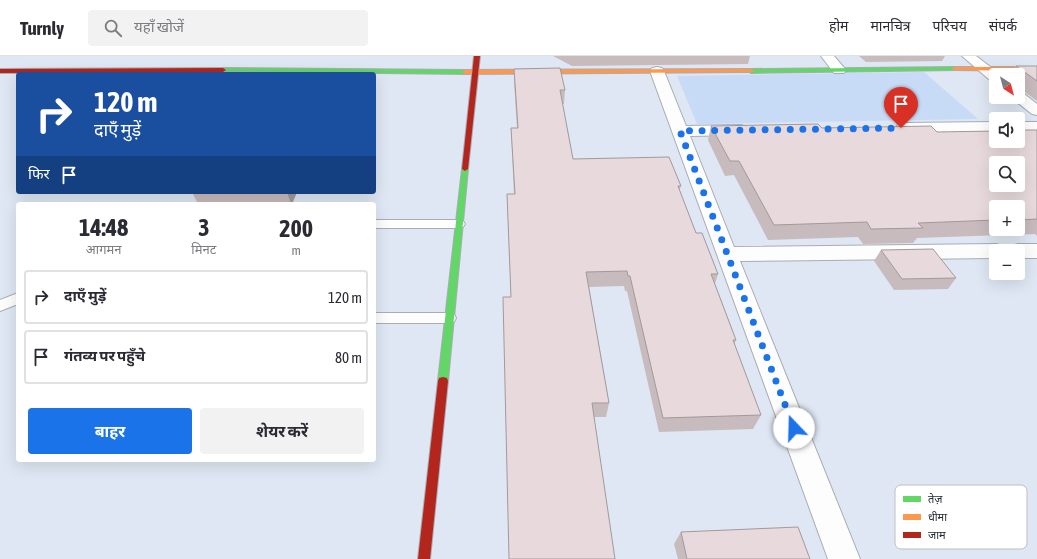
<!DOCTYPE html>
<html lang="hi">
<meta charset="utf-8">
<style>
body{margin:0;font-family:"Asap Condensed","Noto Sans Devanagari",sans-serif;background:#f2f2f3;color:#2b2b33;height:100vh;display:flex;flex-direction:column;font-size:15px;white-space:nowrap}
*{box-sizing:border-box;margin:0}
p{font-size:13px;color:#7c7c81}
.icon{flex:none;width:22px;height:22px;fill:none;stroke:currentColor;stroke-width:2;stroke-linecap:round;stroke-linejoin:round}
.map{position:relative;flex:1;overflow:hidden}
.panel{position:absolute;left:16px;top:146px;width:360px;height:260px;display:flex;flex-direction:column;background:#fff;border-radius:4px;box-shadow:0 4px 16px #0002}
.panel>*{flex:none}
.top-card{position:absolute;left:16px;top:16px;width:360px;height:122px;border-radius:4px;box-shadow:0 4px 16px #0002;background:#1a4fa0;color:#fff;overflow:hidden}
.needle{width:26px;rotate:144deg}
.controls{position:absolute;left:989px;top:12px;display:grid;gap:8px}
.controls a{display:grid;place-items:center;width:36px;height:36px;border-radius:4px;background:#fff;box-shadow:0 4px 16px #0002;font-size:20px}
.pin{position:absolute;display:grid;place-items:center;width:34px;height:34px;color:#fff;margin:-41px -17px;border-radius:50% 50% 50% 0;rotate:-45deg;box-shadow:0 0 4px #0007}
.pin .icon{rotate:45deg}
.me{position:absolute;width:44px;margin:-22px;rotate:339deg;stroke-linejoin:round;filter:drop-shadow(0 0 3px #0008)}
.turn{display:flex;align-items:center;gap:14px;height:84px;padding:0 12px;font-size:18px}
.turn .icon{width:52px;height:52px;stroke-width:2.5}
.turn b{display:block;font-size:28px;line-height:34px}
.then{display:flex;align-items:center;height:38px;padding:0 12px;background:#0003;gap:8px;font-size:15px}
.eta{display:flex;justify-content:space-evenly;align-items:center;height:68px;text-align:center}
.eta b{font-size:24px;font-weight:700;line-height:28px}
.cta{display:flex;gap:8px;margin-top:auto;padding:8px 12px}
.cta a{flex:1;height:46px;border-radius:4px;background:#1a73e8;color:#fff;font-size:16px;font-weight:700;line-height:46px;text-align:center}
.cta a+a{background:#f2f2f3;color:#2b2b33}
ul{padding:0;list-style:none}
li{display:flex;align-items:center;gap:12px;height:54px;margin:0 8px 6px;padding:0 4px;border:2px solid #e1e1e2;border-radius:4px}
li div{flex:1}
li b{display:block;font-size:15px}
li em{font-style:normal}
header{display:flex;align-items:center;gap:24px;box-sizing:border-box;height:56px;padding:0 20px;background:#fff;border-bottom:1px solid #e1e1e2}
header strong{font-size:19px}
nav{display:flex;gap:22px;margin-inline-start:auto;font-size:14px}
.search{width:280px;height:36px;background:#f2f2f3;display:flex;align-items:center;gap:10px;box-sizing:border-box;padding:0 14px;border-radius:4px;color:#7c7c81;font-size:15px}
.map>svg:first-child{display:block}
.built{fill:#dee7f3;fill-rule:evenodd}
.green{fill:#c7dbf6}
.lines{fill:none;stroke-linecap:round;stroke-linejoin:round}
.lane-casing{stroke:#a8adb3;stroke-width:2}
.street-casing{stroke:#a8adb3;stroke-width:2}
.fast-casing{stroke:#a8adb3;stroke-width:2}
.slow-casing{stroke:#a8adb3;stroke-width:2}
.jam-casing{stroke:#a8adb3;stroke-width:2}
.lane{fill:#fdfdfe;fill-rule:evenodd}
.street{fill:#fdfdfe;fill-rule:evenodd}
.fast{fill:#63d668;fill-rule:evenodd}
.slow{fill:#ff974d;fill-rule:evenodd}
.jam{fill:#b3261e;fill-rule:evenodd}
.wall{fill:#c8bbbd;fill-rule:evenodd}
.shaded-wall{fill:#a2999a}
.building{fill:#e8dadc;stroke:#a2999a;fill-rule:evenodd}
.route{stroke:#1a73e8;stroke-width:7;stroke-dasharray:0 12.6}
.key{fill:#fff;stroke:#bdbfc2;stroke-width:1}
.key-label{font-size:11px;fill:#232a32}
</style>
<header>
<strong>Turnly</strong>
<div class="search"><svg class="icon" aria-label="search" viewBox="0 0 24 24"><circle cx="10" cy="10" r="6"/><path d="M15 15l6 6"/></svg>यहाँ खोजें</div>
<nav><a>होम</a><a>मानचित्र</a><a>परिचय</a><a>संपर्क</a></nav>
</header>
<div class="map">
<svg width="1037" height="503" viewBox="0 0 1037 503">
<rect width="100%" height="100%" fill="#eff3f8"/>
<path class="built" d="M0 0H1037V503H0ZM18 18H374V136H18ZM996 19H1018V41H996ZM996 63H1018V85H996ZM996 107H1018V129H996ZM18 148H374V404H18ZM996 151H1018V173H996ZM996 195H1018V217H996Z"/>
<path class="green" d="M924 16 978 63 697 68 677 20Z"/>
<g class="lines">
<defs>
<path id="lane" d="M374 164H459L463 165 465 168 463 171 459 172H374Z
M18 237V248L0 255V244Z
M374 257H449L454 258 456 262 454 266 449 267H374Z"/>
<path id="street" d="M821 0H834L846 14 844 17H834Z
M962 0H976L1001 19H996V26L991 25Z
M657 11 662 12 664 15 686 70 741 69 747 71 749 74 747 77 741 79 690 80 734 191 996 188 1003 190 1006 195H996V202L740 205 860 503H828L650 15 652 12Z
M1018 36 1023 37 1037 48V59L1032 58 1013 43 1011 41H1018Z
M996 66V76L903 77 898 75 895 72 898 69 903 67Z
M1018 66H1037V76H1018Z
M1018 188H1037V202H1018V195H1008L1011 190Z"/>
<path id="fast" d="M955 11 958 13 957 14 751 17 748 15 751 13Z
M223 12 465 14 468 16 465 18 221 15V13Z
M465 111 468 113 448 325 447 328 443 329 439 328 438 325 462 113Z"/>
<path id="slow" d="M955 11H1037V15L953 14 952 13Z
M751 13 754 15 753 16 465 18 462 16 465 14Z"/>
<path id="jam" d="M474 0H480L468 113 465 115 462 113Z
M0 13 223 12 226 14 223 16 0 17Z
M443 321 447 322 448 325 430 503H418L438 325 439 322Z"/>
</defs>
<use href="#lane" class="lane-casing"/>
<use href="#street" class="street-casing"/>
<use href="#fast" class="fast-casing"/>
<use href="#slow" class="slow-casing"/>
<use href="#jam" class="jam-casing"/>
<use href="#lane" class="lane"/>
<use href="#street" class="street"/>
<use href="#fast" class="fast"/>
<use href="#slow" class="slow"/>
<use href="#jam" class="jam"/>
</g>
<path class="wall" d="M553 0H750L748 8 572 10Z
M859 0H945L942 5 866 6Z
M1016 10H1037V45L1018 31V19H1010Z
M514 13 565 34 564 48H562L573 103 681 130 679 135 696 177 718 218 715 228 736 284 734 289 761 359 753 373 659 376 627 235H625L624 230 589 231 609 347 606 361H594L511 241 507 138H514L511 72H517L514 26Z
M711 70 822 72 937 76 1037 74V180L1035 178 917 182 913 187 863 188 858 181 768 184 734 119 725 120 708 84ZM996 151H1018V173H996Z
M192 136H297L292 148H198Z
M881 194 956 222 948 233 894 234 874 205Z
M681 476 810 503H678L674 488Z"/>
<path class="shaded-wall" d="M287 136H297L292 148H291Z"/>
<path class="building" d="M1016 10H1037V25Z
M560 12 565 34H560L573 103 669 101 681 130H678L696 177H702L718 218H711L736 284H733L761 359 663 362 630 220H628L627 215 586 216 609 347H592L615 503H509L503 241H511L507 138H515L511 72H518L514 13Z
M818 68 822 72 931 70 937 76 996 75V85H1018V74H1037V163L1018 164V151H996V164L918 167 923 172 871 173 867 166 774 169 739 105H730L711 70ZM996 107H1018V129H996Z
M933 193 956 222 902 223 881 194Z
M798 471 810 503H687L681 476Z"/>
<g class="lines">
<path class="route" d="M794 372 680 75 901 72"/>
</g>
<rect x="895" y="429" width="132" height="64" rx="6" class="key"/>
<rect x="903" y="440" width="18" height="6" fill="#63d668"/>
<rect x="903" y="458" width="18" height="6" fill="#ff974d"/>
<rect x="903" y="476" width="18" height="6" fill="#b3261e"/>
<g class="key-label">
<text x="928" y="447">तेज़</text>
<text x="928" y="465">धीमा</text>
<text x="928" y="483">जाम</text>
</g>
</svg>
<div class="controls">
<a><svg class="needle" viewBox="-14 -14 28 28"><path d="M0-13l5 13h-10z" fill="#e53935"/><path d="M0 13l5-13h-10z" fill="#7c7c81"/></svg></a>
<a><svg class="icon" aria-label="sound" viewBox="0 0 24 24"><path d="M4 9h4l5-4v14l-5-4H4zM17 9q2 3 0 6"/></svg></a>
<a><svg class="icon" aria-label="search" viewBox="0 0 24 24"><circle cx="10" cy="10" r="6"/><path d="M15 15l6 6"/></svg></a>
<a>+</a>
<a>−</a>
</div>
<div class="pin" style="left:901px;top:72px;background:#d93025"><svg class="icon" aria-label="arrive" viewBox="0 0 24 24"><path d="M6 21V4h12l-3 4 3 4H6"/></svg></div>
<svg class="me" style="left:794px;top:372px" viewBox="-20 -20 40 40"><circle r="19" fill="#fff"/><path d="M0-13L10 11 0 6-10 11z" fill="#1a73e8"/></svg>
<div class="top-card">
<div class="turn"><svg class="icon" aria-label="right" viewBox="0 0 24 24"><path d="M7 20v-9h11M14 6l5 5-5 5"/></svg><div><b>120 m</b>दाएँ मुड़ें</div></div>
<div class="then">फिर<svg class="icon" aria-label="arrive" viewBox="0 0 24 24"><path d="M6 21V4h12l-3 4 3 4H6"/></svg></div>
</div>
<section class="panel">
<div class="eta">
<div><b>14:48</b><p>आगमन</p></div>
<div><b>3</b><p>मिनट</p></div>
<div><b>200</b><p>m</p></div>
</div>
<ul>
<li><svg class="icon" aria-label="right" viewBox="0 0 24 24"><path d="M7 20v-9h11M14 6l5 5-5 5"/></svg><div><b>दाएँ मुड़ें</b></div><em>120 m</em></li>
<li><svg class="icon" aria-label="arrive" viewBox="0 0 24 24"><path d="M6 21V4h12l-3 4 3 4H6"/></svg><div><b>गंतव्य पर पहुँचे</b></div><em>80 m</em></li>
</ul>
<div class="cta"><a>बाहर</a><a>शेयर करें</a></div>
</section>
</div>
